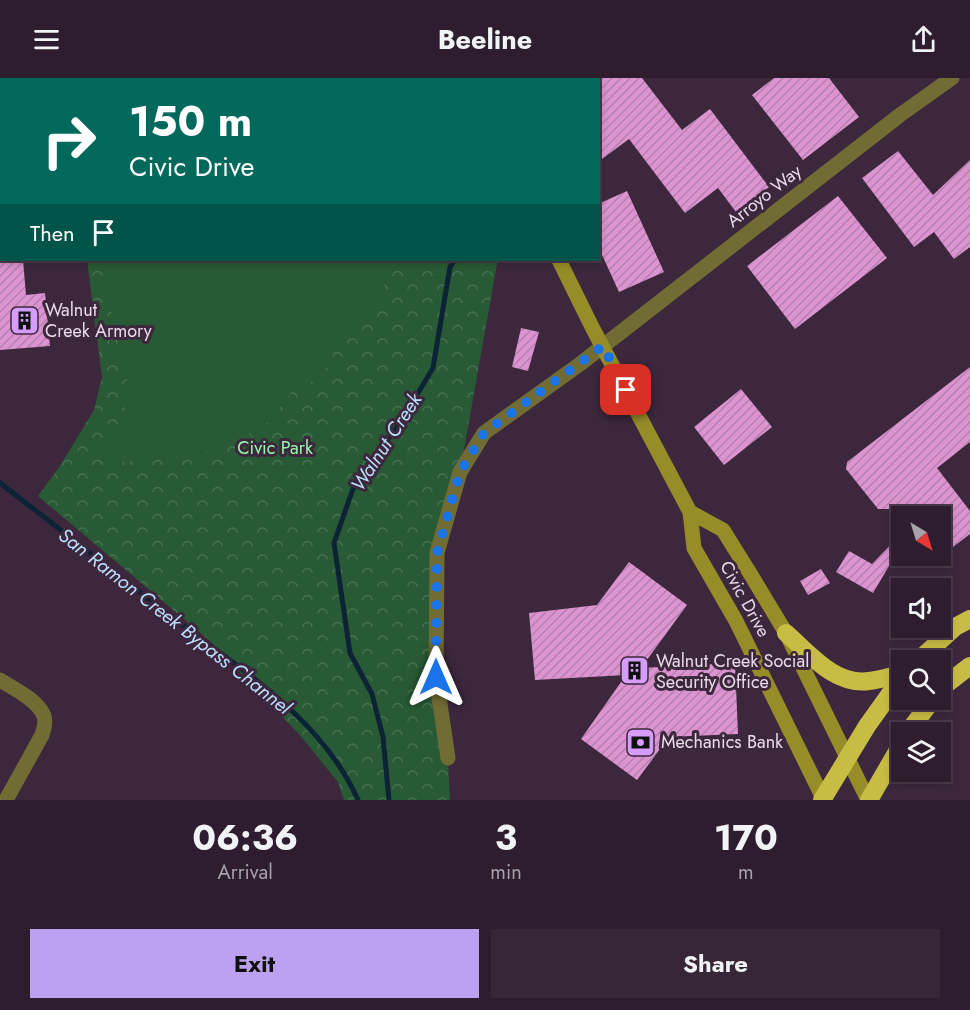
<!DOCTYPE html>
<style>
body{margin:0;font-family:Jost,sans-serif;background:#362636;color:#f1f3f6;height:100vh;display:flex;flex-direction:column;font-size:22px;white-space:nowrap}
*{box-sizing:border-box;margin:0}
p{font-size:20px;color:#a7a2aa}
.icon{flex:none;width:33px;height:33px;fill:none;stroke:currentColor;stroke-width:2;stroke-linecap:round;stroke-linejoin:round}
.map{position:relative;height:722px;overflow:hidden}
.drawer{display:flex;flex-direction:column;background:#2e1d2e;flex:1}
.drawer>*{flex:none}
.banner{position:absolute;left:0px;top:0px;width:600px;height:183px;box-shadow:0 3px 9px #0003,0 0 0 2px #493b4a;background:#00695c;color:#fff;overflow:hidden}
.needle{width:39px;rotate:142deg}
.buttons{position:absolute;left:891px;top:428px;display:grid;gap:12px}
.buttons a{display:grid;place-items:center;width:60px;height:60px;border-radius:0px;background:#2e1d2e;box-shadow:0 3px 9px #0003,0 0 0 2px #493b4a;font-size:30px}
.pin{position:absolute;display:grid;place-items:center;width:51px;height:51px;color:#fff;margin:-26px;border-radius:12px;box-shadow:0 3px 9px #0006}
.me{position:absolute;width:66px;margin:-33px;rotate:0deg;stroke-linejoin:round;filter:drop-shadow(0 0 4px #0008)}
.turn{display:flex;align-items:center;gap:21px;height:126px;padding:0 30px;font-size:27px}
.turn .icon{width:78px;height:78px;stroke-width:2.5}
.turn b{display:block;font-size:42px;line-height:51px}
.then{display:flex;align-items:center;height:57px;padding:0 30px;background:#0003;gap:12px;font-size:22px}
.eta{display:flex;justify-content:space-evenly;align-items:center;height:102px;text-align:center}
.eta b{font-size:36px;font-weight:700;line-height:42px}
.button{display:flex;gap:12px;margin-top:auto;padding:12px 30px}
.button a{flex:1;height:69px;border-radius:0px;background:#bca0f2;color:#111;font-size:24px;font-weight:700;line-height:69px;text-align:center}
.button a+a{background:#362636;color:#f1f3f6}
header{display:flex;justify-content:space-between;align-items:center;height:78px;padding:0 30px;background:#2e1d2e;font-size:27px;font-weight:700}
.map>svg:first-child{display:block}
.park{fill:url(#park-crowns)}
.pitch{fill:#285b35}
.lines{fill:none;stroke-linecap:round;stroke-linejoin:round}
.stream{stroke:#0c2336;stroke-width:5}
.building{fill:url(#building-hatch)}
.street{stroke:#716c33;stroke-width:15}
.secondary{stroke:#968d28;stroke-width:15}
.highway{stroke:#c8bd44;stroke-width:18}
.route{stroke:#1a73e8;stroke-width:10;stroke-dasharray:0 18}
.labels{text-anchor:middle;stroke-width:6;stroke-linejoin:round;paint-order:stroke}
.street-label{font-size:18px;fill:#e9dbe9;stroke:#3d273d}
.poi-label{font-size:18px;fill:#e9dbe9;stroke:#3d273d;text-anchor:start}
.park-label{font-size:18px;fill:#94faac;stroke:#3d273d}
.water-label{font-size:20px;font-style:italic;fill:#b9ddfc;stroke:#3d273d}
</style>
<header><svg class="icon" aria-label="menu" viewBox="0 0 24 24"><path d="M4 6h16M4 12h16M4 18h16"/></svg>Beeline<svg class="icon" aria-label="share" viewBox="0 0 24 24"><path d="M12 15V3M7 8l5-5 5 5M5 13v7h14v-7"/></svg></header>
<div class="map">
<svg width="970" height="722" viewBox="0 0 970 722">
<defs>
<pattern id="park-crowns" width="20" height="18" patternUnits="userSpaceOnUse" patternTransform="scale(1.5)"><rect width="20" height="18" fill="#285b35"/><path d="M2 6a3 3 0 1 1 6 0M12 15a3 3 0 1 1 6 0" fill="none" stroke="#477252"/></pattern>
<pattern id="building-hatch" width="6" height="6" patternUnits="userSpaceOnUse" patternTransform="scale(1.5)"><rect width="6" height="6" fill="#db94d0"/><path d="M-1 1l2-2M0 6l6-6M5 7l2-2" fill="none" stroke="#b680ae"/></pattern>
</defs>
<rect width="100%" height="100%" fill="#3d273d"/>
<path class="park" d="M165 0H508L509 2H159Z
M87 182H501L497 186 460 394 437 475 450 722H344L338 704 299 656 210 563 38 418 60 388 94 332 102 299Z"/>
<path class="pitch" d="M100 182H380L385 212 379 226 353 242 339 263 329 287 315 302 292 313 270 343 246 358 217 371 167 380 114 385 104 373 120 348 129 311Z"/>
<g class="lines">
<path class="stream" d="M433 0 434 2
M0 405C55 447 110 491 165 534 234 587 321 638 358 722
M389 722 383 659 372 616 350 575 334 465 354 408 400 345 433 290 450 189 455 182"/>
</g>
<path class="building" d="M598 0H642L682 52 710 31 769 109 736 134 718 110 685 135 629 61 598 84Z
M774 0H829L859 39 803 82 752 17Z
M898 73 933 117 970 82V169L954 181 934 154 914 169 862 100Z
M627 113 664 194 619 214 598 168V126Z
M838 118 887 180 795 251 747 188Z
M23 182 26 217 45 215 50 268 0 272V184Z
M521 250 539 254 528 293 512 289Z
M970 289V364L937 390 970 433V456L940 479V438H899L898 431H878L846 391 847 384Z
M741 311 772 349 724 387 694 349Z
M900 457 902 466 873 515 836 494 849 473 872 486Z
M629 484 687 527 641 590 735 585 738 656 669 659 637 702 581 661 626 597 535 602 529 535 597 527Z
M821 491 830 505 808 517 800 503Z"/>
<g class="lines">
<path class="street" d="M35 0 36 2
M0 602C14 611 38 622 44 638 46 644 44 651 42 657L6 722
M448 680 436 599 437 475 460 394 484 355 580 286 900 37 952 0"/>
<path class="secondary" d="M508 0 509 2
M559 182 592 249 690 434 694 470 736 543 824 722
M690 434 723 452 751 497 786 555 868 722"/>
<path class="highway" d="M786 555C809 575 835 608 869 603 880 602 891 598 902 596
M919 582 955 549 970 541
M940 611 970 588
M908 654 933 621
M822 722 867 648 902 599
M869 722 902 665"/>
</g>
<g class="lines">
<path class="route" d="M436 599 437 475 460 394 484 355 603 268 626 312"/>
</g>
<defs>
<symbol id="building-square" viewBox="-11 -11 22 22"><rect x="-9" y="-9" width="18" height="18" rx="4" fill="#d59cfb" stroke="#3d273d"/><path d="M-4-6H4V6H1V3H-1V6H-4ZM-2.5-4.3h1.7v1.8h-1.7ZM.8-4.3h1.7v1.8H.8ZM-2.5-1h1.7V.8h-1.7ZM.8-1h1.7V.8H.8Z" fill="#111"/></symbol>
<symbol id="bank-square" viewBox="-11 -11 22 22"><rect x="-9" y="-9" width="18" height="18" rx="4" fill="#d59cfb" stroke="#3d273d"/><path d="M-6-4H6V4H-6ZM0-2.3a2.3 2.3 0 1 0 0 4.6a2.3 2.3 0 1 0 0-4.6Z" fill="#111"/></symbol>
</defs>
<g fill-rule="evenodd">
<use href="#building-square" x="8" y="226" width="33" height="33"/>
<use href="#building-square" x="618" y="576" width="33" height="33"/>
<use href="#bank-square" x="624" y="648" width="33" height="33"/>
</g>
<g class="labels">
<g class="street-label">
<text transform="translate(764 118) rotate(-38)" y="6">Arroyo Way</text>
<text transform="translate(745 521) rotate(61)" y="6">Civic Drive</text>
</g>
<g class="poi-label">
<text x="45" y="238">Walnut<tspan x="45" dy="21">Creek Armory</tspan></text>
<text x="656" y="589">Walnut Creek Social<tspan x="656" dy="21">Security Office</tspan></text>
<text x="661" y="670">Mechanics Bank</text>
</g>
<g class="park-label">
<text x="275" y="376">Civic Park</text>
</g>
<g class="water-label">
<text transform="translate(386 364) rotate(-57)" y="7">Walnut Creek</text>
<text transform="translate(175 543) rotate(38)" y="7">San Ramon Creek Bypass Channel</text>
</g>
</g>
</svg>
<div class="buttons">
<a><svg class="needle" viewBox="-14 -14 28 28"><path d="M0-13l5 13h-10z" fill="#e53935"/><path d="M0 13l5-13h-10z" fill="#a7a2aa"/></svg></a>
<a><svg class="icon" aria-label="sound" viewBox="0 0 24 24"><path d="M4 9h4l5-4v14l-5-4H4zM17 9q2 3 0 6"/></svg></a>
<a><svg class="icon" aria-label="search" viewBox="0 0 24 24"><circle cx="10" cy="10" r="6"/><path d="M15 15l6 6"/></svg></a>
<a><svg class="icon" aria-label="layers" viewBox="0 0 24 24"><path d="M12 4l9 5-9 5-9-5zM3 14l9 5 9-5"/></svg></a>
</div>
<div class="pin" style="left:626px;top:312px;background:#d93025"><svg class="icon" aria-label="arrive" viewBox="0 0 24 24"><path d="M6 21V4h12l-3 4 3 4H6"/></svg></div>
<svg class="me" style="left:436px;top:599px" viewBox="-20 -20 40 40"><path d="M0-17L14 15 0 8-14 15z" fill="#1a73e8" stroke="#fff" stroke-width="4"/></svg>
<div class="banner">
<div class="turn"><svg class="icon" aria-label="right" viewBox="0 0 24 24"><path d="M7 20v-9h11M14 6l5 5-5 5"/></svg><div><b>150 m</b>Civic Drive</div></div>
<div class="then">Then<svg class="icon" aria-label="arrive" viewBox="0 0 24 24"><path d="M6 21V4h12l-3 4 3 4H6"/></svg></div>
</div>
</div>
<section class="drawer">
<div class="eta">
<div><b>06:36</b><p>Arrival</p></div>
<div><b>3</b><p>min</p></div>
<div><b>170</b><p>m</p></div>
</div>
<div class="button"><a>Exit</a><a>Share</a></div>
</section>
